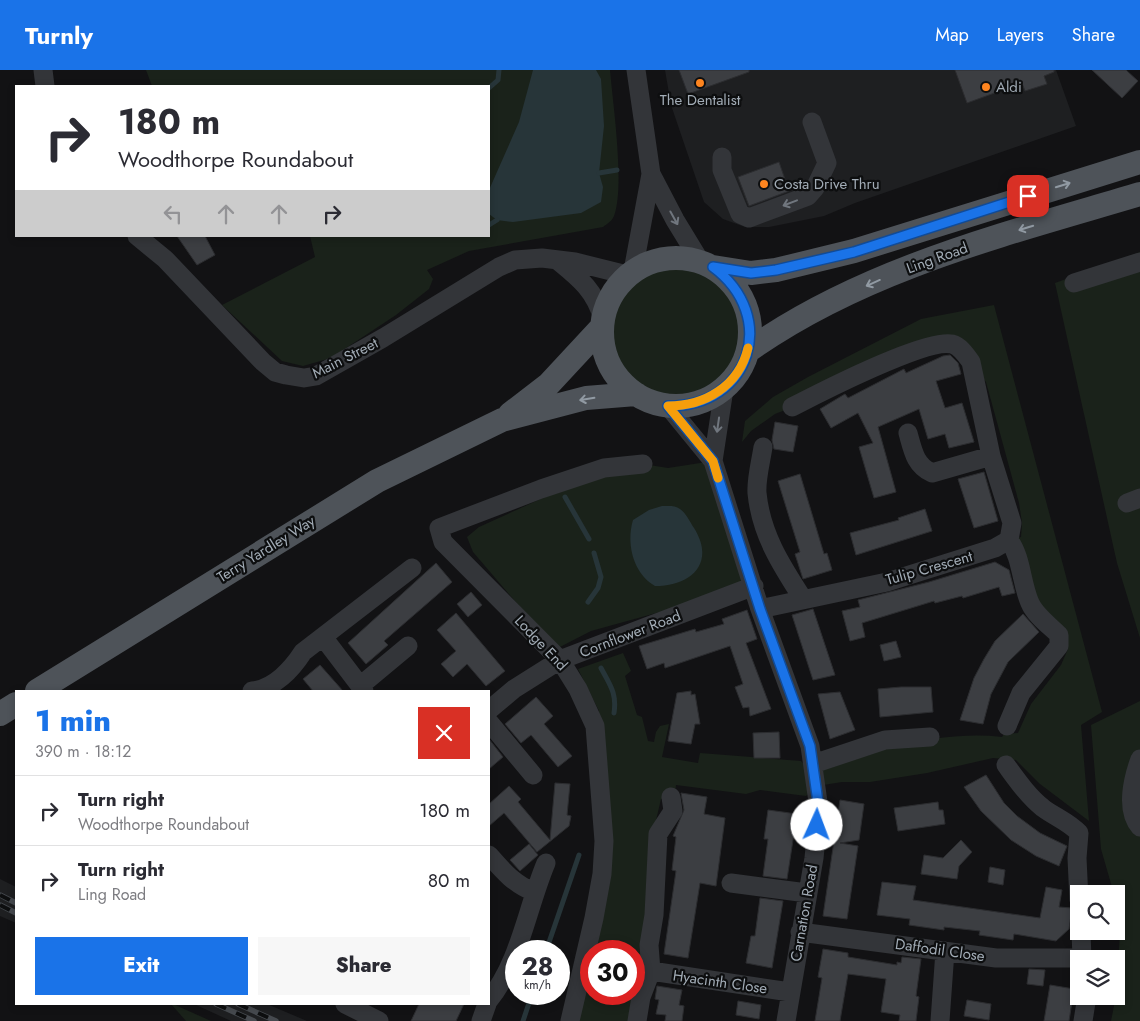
<!DOCTYPE html>
<meta charset="utf-8">
<style>
body{margin:0;font-family:Jost,sans-serif;background:#f7f7f7;color:#2b2b33;height:100vh;display:flex;flex-direction:column;font-size:19px;white-space:nowrap}
*{box-sizing:border-box;margin:0}
p{font-size:16px;color:#7c7c81}
.icon{flex:none;width:28px;height:28px;fill:none;stroke:currentColor;stroke-width:2;stroke-linecap:round;stroke-linejoin:round}
.map{position:relative;flex:1;overflow:hidden}
.drawer{position:absolute;left:15px;top:620px;width:475px;height:315px;display:flex;flex-direction:column;background:#fff;border-radius:0px;box-shadow:0 2px 8px #0003}
.drawer>*{flex:none}
.hud{position:absolute;left:15px;top:15px;width:475px;height:152px;border-radius:0px;box-shadow:0 2px 8px #0003;background:#fff;color:#2b2b33;overflow:hidden}
.buttons{position:absolute;left:1070px;top:815px;display:grid;gap:10px}
.buttons a{display:grid;place-items:center;width:55px;height:55px;border-radius:0px;background:#fff;box-shadow:0 2px 8px #0003;font-size:25px}
.speed{position:absolute;left:505px;top:870px;display:flex;gap:10px;font-size:25px;font-weight:700;text-align:center}
.speed>*{display:grid;place-content:center;width:65px;height:65px;border-radius:50%;background:#fff;box-shadow:0 2px 8px #0003;line-height:1}
.speed small{font-size:12px;font-weight:400}
.speed .limit{border:8px solid #d22;background:#fff;color:#111}
.pin{position:absolute;display:grid;place-items:center;width:42px;height:42px;color:#fff;margin:-21px;border-radius:10px;box-shadow:0 2px 8px #0006}
.me{position:absolute;width:55px;margin:-28px;rotate:2deg;stroke-linejoin:round;filter:drop-shadow(0 0 4px #0008)}
.turn{display:flex;align-items:center;gap:18px;height:105px;padding:0 20px;font-size:22px}
.turn .icon{width:65px;height:65px;stroke-width:2.5}
.turn b{display:block;font-size:35px;line-height:42px}
.lanes{display:flex;align-items:center;height:48px;padding:0 20px;background:#0003;justify-content:center;gap:25px;direction:ltr}
.lanes .off{opacity:.35}
.round{display:grid;place-items:center;flex:none;width:52px;height:52px;border-radius:0px;background:#f7f7f7}
.overview{display:flex;align-items:center;justify-content:space-between;height:85px;padding:0 20px}
h1{font-size:30px;font-weight:800;line-height:38px;color:#1a73e8}
.cta{display:flex;gap:10px;margin-top:auto;padding:10px 20px}
.cta a{flex:1;height:58px;border-radius:0px;background:#1a73e8;color:#fff;font-size:20px;font-weight:800;line-height:58px;text-align:center}
.cta a+a{background:#f7f7f7;color:#2b2b33}
ul{padding:0;list-style:none}
li{display:flex;align-items:center;gap:15px;height:70px;padding:0 20px;border-top:1px solid #e1e1e2}
li div{flex:1}
li b{display:block;font-size:19px}
li em{font-style:normal}
header{display:flex;align-items:center;gap:30px;box-sizing:border-box;height:70px;padding:0 25px;background:#1a73e8;color:#fff}
header strong{font-size:24px}
nav{display:flex;gap:28px;margin-inline-start:auto;font-size:18px}
.map>svg:first-child{display:block}
.built{fill:#1e1f21}
.green{fill:#1a221a;fill-rule:evenodd}
.water{fill:#273539}
.lines{fill:none;stroke-linecap:round;stroke-linejoin:round}
.stream{stroke:#273539;stroke-width:5}
.building{fill:#3c3e42;stroke:#2c2d30}
.minor{stroke:#333539;stroke-width:19}
.major{stroke:#4e5359;stroke-width:24}
.rail-casing{stroke:#464a4f;stroke-width:5.5}
.rail{stroke:#0d0e0f;stroke-width:4;stroke-dasharray:11;stroke-linecap:butt}
.oneway{stroke:#919aa3}
.oneway2{stroke:#70767e}
.route-casing{stroke:#114b97;stroke-width:12}
.route{stroke:#1a73e8;stroke-width:9}
.slow{stroke:#f59e0b;stroke-width:9}
.poi-dot{fill:#ff851f;stroke:#0d0e0f;stroke-width:2}
.labels{text-anchor:middle;stroke-width:4.5;stroke-linejoin:round;paint-order:stroke}
.poi-label{font-size:15px;fill:#a2acb6;stroke:#0d0e0f;text-anchor:start}
.street-label{font-size:15px;fill:#a2acb6;stroke:#0d0e0f}
</style>
<header>
<strong>Turnly</strong>
<nav><a>Map</a><a>Layers</a><a>Share</a></nav>
</header>
<div class="map">
<svg width="1140" height="951" viewBox="0 0 1140 951">
<rect width="100%" height="100%" fill="#121214"/>
<path class="built" d="M665 0H1056L1076 56 855 133 824 146 769 157H745L723 149 704 132 671 35Z
M0 809 16 817V853L0 846Z
M194 934H267L307 951H231Z"/>
<path class="green" d="M146 0H610C613 35 625 116 614 146 612 151 607 154 603 157L469 181 427 200 433 209 429 219 396 245 331 288 303 296 282 291 222 235 315 187 310 166H489V16H152Z
M1140 182V568L1117 493 1055 213Z
M602 262a74 74 0 1 1 148 0a74 74 0 1 1-148 0Z
M994 235 1102 642 1081 655 1089 751 1040 714 1016 690 993 688 927 703 870 712H842L817 716 806 726 760 720 746 724 676 715 674 732 661 729 653 763 646 821 649 875 635 951H570L594 848 599 641 578 599 623 583 631 601 625 606 637 645 642 647 648 671 654 672 656 662 660 656 669 654 662 687 698 693 700 683 801 691 815 708 814 699C874 681 939 660 1002 667L1004 664 1018 663 1031 634 1061 595 1068 579 1067 571 1030 536 1009 470 1021 467 1022 453 1019 433 986 312 952 274 775 344 751 361 742 372 745 351 773 327 808 307 921 249ZM591 881H634V924H591Z
M713 391 754 516 591 561 556 579 473 482 467 467 479 457 545 427 643 394 668 398Z
M1140 631V951H1111L1116 926 1121 847 1116 824H1114L1101 779 1091 655Z
M171 934H173L211 951H186Z"/>
<path class="water" d="M533 0H596L601 9 604 56 599 103 603 117 601 132 581 143 513 152 497 150 489 144V120L519 52Z
M662 436C668 436 675 435 680 439 686 443 690 452 694 458 716 493 691 516 655 516 633 503 626 474 633 450L649 440Z"/>
<g class="lines">
<path class="stream" d="M489 18 498 10 499 0
M599 103 617 100
M489 155 497 150
M565 427 589 469
M588 532 598 518 601 507 594 483
M601 598C610 615 617 623 614 643
M546 881 579 785
M523 951 532 924"/>
</g>
<path class="building" d="M679 0H749V2L688 24Z
M955 0H1054V2L1044 6 1047 14 1025 21 1022 13 967 33Z
M1092 0H1126L1138 11 1122 28Z
M779 92 789 121 749 136 738 107Z
M177 166H205L215 185 197 195Z
M950 285 958 293 961 304 936 311 945 338 962 333 974 372 949 378 945 364 928 369 919 339 878 357 896 422 874 428 859 377 873 373 858 343 831 358 820 339 845 324 848 328 904 299 906 303 943 286Z
M775 352 798 356 793 382 774 379 772 370Z
M984 402 998 451 974 458 958 409Z
M800 404 824 484 827 483 832 500 803 509 795 484 800 482 778 411Z
M925 439 932 461 856 485 850 463 899 450 898 448Z
M995 492 1009 500 1015 523 1002 526 999 517 963 528 962 526 935 533 934 531 862 553 865 567 850 571 842 541 860 537 858 530 929 512Z
M436 493 452 512 384 571 388 575 366 594 348 573Z
M471 522 482 535 468 547 457 534Z
M813 539 835 605 813 610 792 545Z
M747 540 757 569 746 573 771 639 750 646 749 637 743 638 735 617 743 614 730 576 665 598 664 593 647 599 639 576 695 559 696 562 724 554 722 549Z
M456 543 505 601 486 616 467 594 453 607 441 594 456 581 437 560Z
M1023 544 1039 562 1008 592 991 624 983 654 960 650 974 608 984 589 995 571Z
M896 571 901 587 884 591 880 575Z
M320 595 343 621H313L303 609Z
M901 617H931L933 642 880 647 878 619Z
M691 621V625L695 624 700 654H695L691 674 668 671 677 623Z
M840 622 855 660 830 669 818 624Z
M536 627 553 646 544 654 572 686 558 697 531 665 521 673 505 654Z
M779 662 780 688H754L753 663Z
M489 669 503 687 489 699Z
M986 705 1004 733 1017 746 1040 763 1067 776 1059 796 1036 786 1011 770 981 741 964 717Z
M555 713 570 714 567 745 571 746 569 756 537 782 504 743 489 756V734L509 716 521 729 518 732 550 770Z
M681 723 707 727 704 744 725 748 716 816 700 813 688 888 664 884 676 801 672 800 676 767 673 766 684 740Z
M840 730 864 734 859 770 840 773 858 776 847 849 823 846Z
M938 732 939 740H943L945 754 898 761 894 738Z
M768 740 797 744 787 809 763 806 768 769H764Z
M961 770 972 782 959 796 957 809 921 804 924 785 943 788Z
M529 774 538 785 520 801 510 790Z
M990 797 1005 800 1003 815 988 812Z
M882 812 916 816 913 830 1040 848 1046 817 1062 820 1059 837 1072 838 1069 859 1056 871 1014 864 1013 870 979 865 980 861 944 857V860L909 855 910 849 877 845Z
M760 828 783 831 772 898 746 893 751 866H755Z
M823 879 848 883V887L897 895V892L901 893 902 887 921 889 916 926 919 927 916 951H899L900 945 881 942 886 909 848 904 840 951H815L822 908 818 907Z
M1029 899 1045 900 1043 916 1027 914Z
M1050 915 1074 919 1069 951H1044Z
M657 916 682 920 679 935 684 936 682 951H665L666 945 656 944 659 930 655 929Z
M967 930 991 934 989 950 964 946Z
M738 931 761 935 759 949 736 945Z
M419 934H464L456 951H411Z"/>
<g class="lines">
<path class="minor" d="M43 0 45 16
M636 0 651 104 675 150 700 191
M722 87V100L740 144 749 148 808 126 815 118 827 93 812 52
M137 166 165 189 263 292 275 302 286 305 304 308 316 306 383 268 499 197 515 190 542 188 575 192 627 205
M557 190C579 208 595 220 603 249
M633 201 651 104
M1074 213 1140 192
M668 336 713 391 760 539 810 676 819 739 814 788 786 951
M908 363C913 381 915 395 932 403L991 386
M763 377C761 391 756 409 757 423 761 464 781 495 803 529
M713 391 724 319
M1127 433 1140 428
M760 539 887 512 995 478 1009 470 1012 453 991 386 971 292C966 285 960 276 952 274 926 268 819 323 792 337
M323 567 364 621
M360 616 408 576
M252 621C274 619 292 599 303 582L412 498
M489 640 514 619 560 590 754 516
M489 652 533 705
M1007 656 1021 623 1059 576V565C1050 556 1035 545 1030 533 1021 513 1022 488 1009 470
M1140 689C1133 708 1125 740 1140 757
M813 694 885 670 930 667
M1006 695C1017 710 1028 726 1043 738 1055 747 1069 752 1079 763L1077 788 1079 830
M489 785C503 801 514 814 534 822
M731 813 807 823
M1081 861 1082 889
M800 862 996 888H1082
M651 901 790 922
M489 930C520 892 527 838 546 793
M345 934 379 951
M481 951 487 934
M570 951 594 848 602 804 604 771 595 656 578 619 560 590 443 472 439 458 541 419 604 398 643 394
M637 951 641 927 651 901 649 875 654 845 658 764 673 741 671 727
M940 951 945 881
M1083 951 1087 926"/>
<path class="major" d="M602 262a74 74 0 1 1 148 0a74 74 0 1 1-148 0Z
M713 197 751 203 776 200 854 181 1140 92
M748 281C863 199 1006 164 1140 124
M510 344 549 314 601 258
M37 621 377 411 502 350 586 328 636 324
M0 644 16 634"/>
<defs>
<path id="rail" d="M0 825 16 833
M0 835 16 843
M216 934 254 951
M238 934 276 951"/>
</defs>
<use href="#rail" class="rail-casing"/>
<use href="#rail" class="rail"/>
</g>
<defs><path id="oneway-shaft" d="M-6 0H5M1.5-3L5.5 0L1.5 3" fill="none" stroke-width="1.6" stroke-linecap="round" stroke-linejoin="round" transform="scale(1.25)"/></defs>
<g class="oneway">
<use href="#oneway-shaft" transform="translate(1063 115) rotate(-17)"/>
<use href="#oneway-shaft" transform="translate(1026 158) rotate(163)"/>
<use href="#oneway-shaft" transform="translate(873 213) rotate(156)"/>
<use href="#oneway-shaft" transform="translate(587 329) rotate(171)"/>
</g>
<g class="oneway2">
<use href="#oneway-shaft" transform="translate(790 133) rotate(159)"/>
<use href="#oneway-shaft" transform="translate(674 148) rotate(61)"/>
<use href="#oneway-shaft" transform="translate(718 355) rotate(98)"/>
</g>
<g class="lines">
<defs>
<path id="route" d="M817 755 819 739 810 676 760 539 713 391 668 336C751 337 779 246 713 197L751 203 776 200 854 182 1028 126"/>
</defs>
<use href="#route" class="route-casing"/>
<use href="#route" class="route"/>
<path class="slow" d="M718 408 713 391 668 336C705 336 739 316 748 278"/>
</g>
<g class="poi-dot">
<circle cx="700" cy="13" r="5"/>
<circle cx="986" cy="17" r="5"/>
<circle cx="764" cy="114" r="5"/>
</g>
<g class="labels">
<g class="poi-label">
<text x="996" y="22">Aldi</text>
<text x="700" y="35" text-anchor="middle">The Dentalist</text>
<text x="774" y="119">Costa Drive Thru</text>
</g>
<g class="street-label">
<text transform="translate(937 188) rotate(-20)" y="5">Ling Road</text>
<text transform="translate(345 288) rotate(-27)" y="5">Main Street</text>
<text transform="translate(266 479) rotate(-32)" y="5">Terry Yardley Way</text>
<text transform="translate(929 498) rotate(-16)" y="5">Tulip Crescent</text>
<text transform="translate(630 564) rotate(-21)" y="5">Cornflower Road</text>
<text transform="translate(541 573) rotate(47)" y="5">Lodge End</text>
<text transform="translate(804 843) rotate(-80)" y="5">Carnation Road</text>
<text transform="translate(940 880) rotate(8)" y="5">Daffodil Close</text>
<text transform="translate(720 912) rotate(8)" y="5">Hyacinth Close</text>
</g>
</g>
</svg>
<div class="buttons">
<a><svg class="icon" aria-label="search" viewBox="0 0 24 24"><circle cx="10" cy="10" r="6"/><path d="M15 15l6 6"/></svg></a>
<a><svg class="icon" aria-label="layers" viewBox="0 0 24 24"><path d="M12 4l9 5-9 5-9-5zM3 14l9 5 9-5"/></svg></a>
</div>
<div class="speed"><div>28<small>km/h</small></div><div class="limit">30</div></div>
<div class="pin" style="left:1028px;top:126px;background:#d93025"><svg class="icon" aria-label="arrive" viewBox="0 0 24 24"><path d="M6 21V4h12l-3 4 3 4H6"/></svg></div>
<svg class="me" style="left:817px;top:755px" viewBox="-20 -20 40 40"><circle r="19" fill="#fff"/><path d="M0-13L10 11 0 6-10 11z" fill="#1a73e8"/></svg>
<div class="hud">
<div class="turn"><svg class="icon" aria-label="right" viewBox="0 0 24 24"><path d="M7 20v-9h11M14 6l5 5-5 5"/></svg><div><b>180 m</b>Woodthorpe Roundabout</div></div>
<div class="lanes"><svg class="icon off" aria-label="left" viewBox="0 0 24 24"><path d="M17 20v-9H6M10 6l-5 5 5 5"/></svg><svg class="icon off" aria-label="ahead" viewBox="0 0 24 24"><path d="M12 20V5M6 11l6-6 6 6"/></svg><svg class="icon off" aria-label="ahead" viewBox="0 0 24 24"><path d="M12 20V5M6 11l6-6 6 6"/></svg><svg class="icon" aria-label="right" viewBox="0 0 24 24"><path d="M7 20v-9h11M14 6l5 5-5 5"/></svg></div>
</div>
<section class="drawer">
<div class="overview"><div><h1>1 min</h1><p>390 m · 18:12</p></div><a class="round" style="background:#d93025;color:#fff"><svg class="icon" aria-label="close" viewBox="0 0 24 24"><path d="M6 6l12 12M18 6L6 18"/></svg></a></div>
<ul>
<li><svg class="icon" aria-label="right" viewBox="0 0 24 24"><path d="M7 20v-9h11M14 6l5 5-5 5"/></svg><div><b>Turn right</b><p>Woodthorpe Roundabout</p></div><em>180 m</em></li>
<li><svg class="icon" aria-label="right" viewBox="0 0 24 24"><path d="M7 20v-9h11M14 6l5 5-5 5"/></svg><div><b>Turn right</b><p>Ling Road</p></div><em>80 m</em></li>
</ul>
<div class="cta"><a>Exit</a><a>Share</a></div>
</section>
</div>
